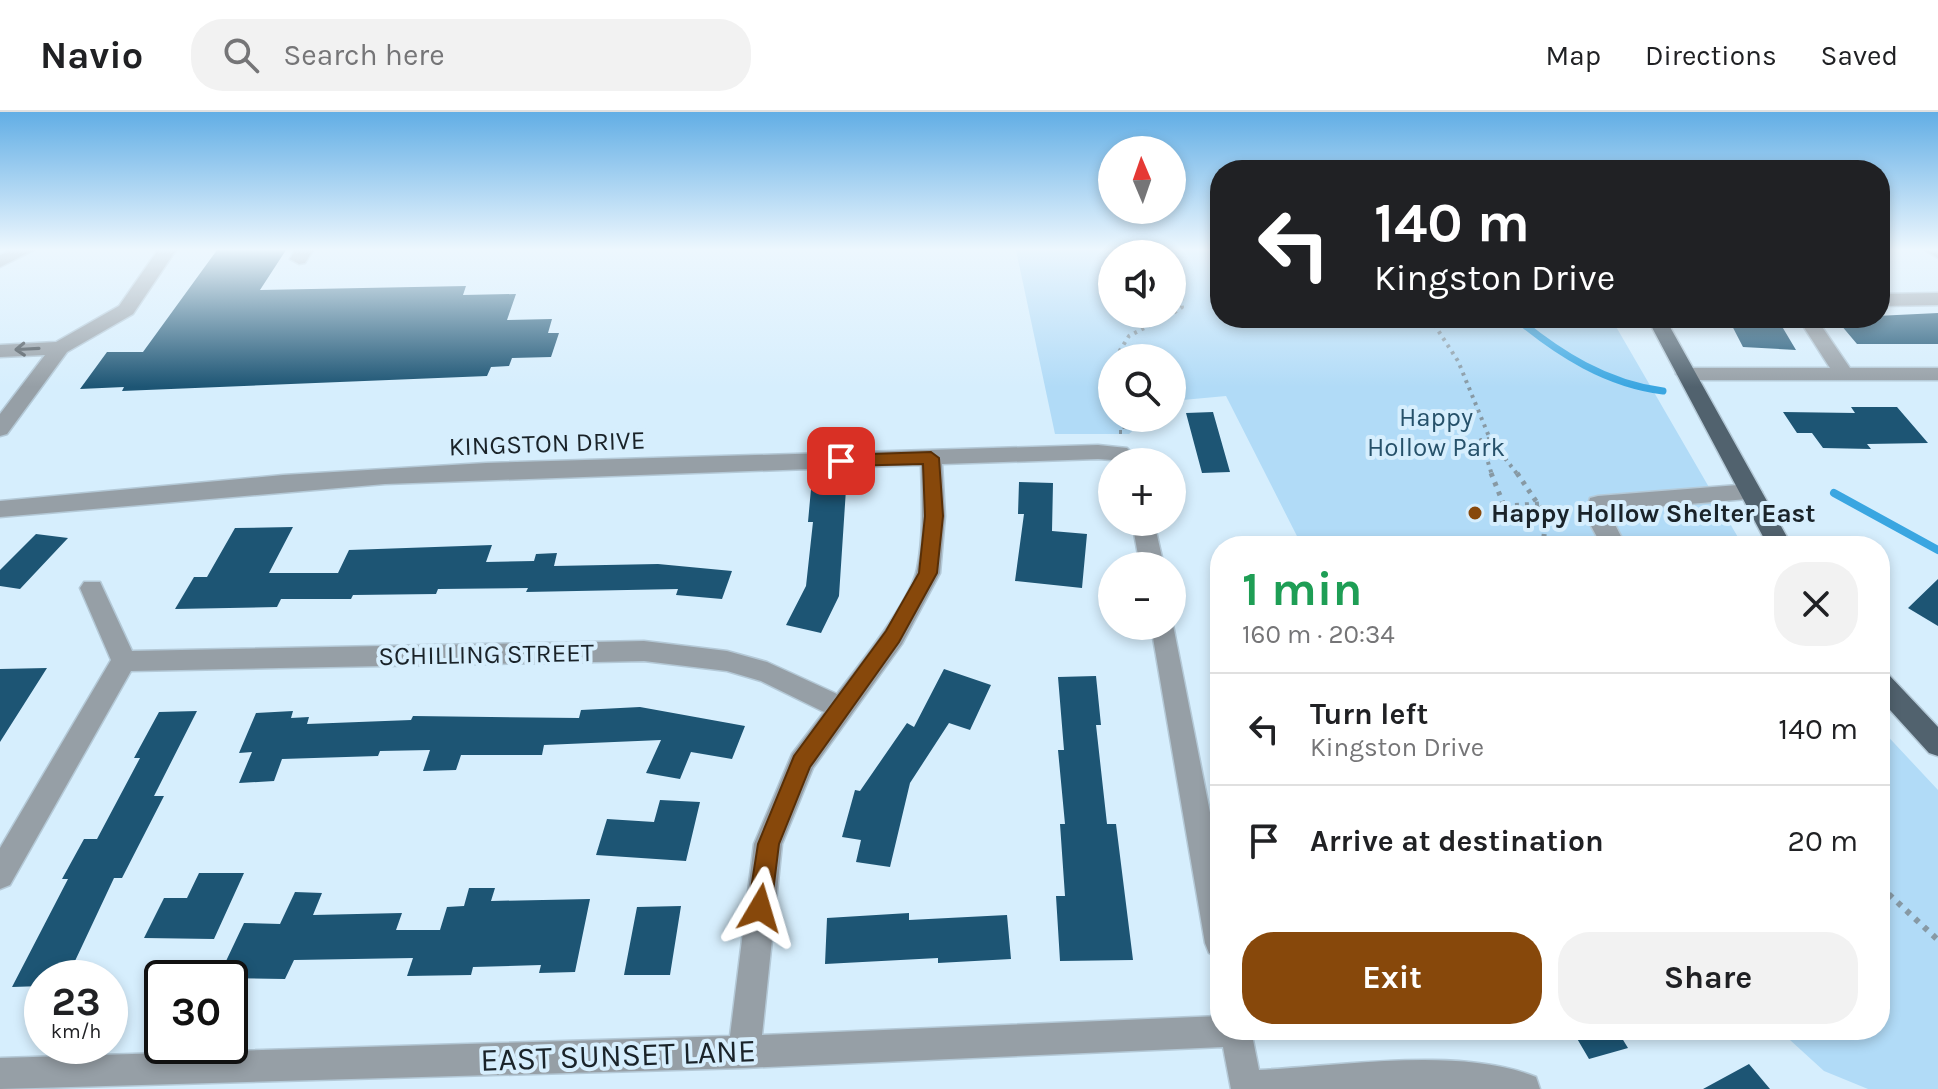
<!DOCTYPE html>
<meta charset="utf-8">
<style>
body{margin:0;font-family:Karla,sans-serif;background:#f2f2f2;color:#202124;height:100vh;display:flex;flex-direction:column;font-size:30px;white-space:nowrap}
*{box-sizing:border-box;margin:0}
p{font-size:26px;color:#757577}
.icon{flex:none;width:44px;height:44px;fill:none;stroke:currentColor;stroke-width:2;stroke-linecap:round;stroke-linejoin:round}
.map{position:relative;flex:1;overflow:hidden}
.panel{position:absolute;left:1210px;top:424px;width:680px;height:504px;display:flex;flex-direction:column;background:#fff;border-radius:32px;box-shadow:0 4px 12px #0003}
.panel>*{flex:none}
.guide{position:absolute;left:1210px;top:48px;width:680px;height:168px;border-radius:32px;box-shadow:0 4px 12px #0003;background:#202124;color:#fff;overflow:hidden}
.needle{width:52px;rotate:358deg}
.tools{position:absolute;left:1098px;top:24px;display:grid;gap:16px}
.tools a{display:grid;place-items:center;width:88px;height:88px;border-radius:50%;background:#fff;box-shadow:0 4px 12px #0003;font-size:40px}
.speed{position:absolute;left:24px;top:848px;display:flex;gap:16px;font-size:40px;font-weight:700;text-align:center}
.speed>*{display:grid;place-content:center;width:104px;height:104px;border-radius:50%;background:#fff;box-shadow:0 4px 12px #0003;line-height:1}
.speed small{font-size:20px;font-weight:400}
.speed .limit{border:4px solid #111;border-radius:12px;background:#fff;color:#111}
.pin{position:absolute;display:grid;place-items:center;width:68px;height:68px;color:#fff;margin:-34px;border-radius:16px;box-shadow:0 4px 12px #0006}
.me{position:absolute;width:88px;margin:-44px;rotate:7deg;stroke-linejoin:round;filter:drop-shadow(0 0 6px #0008)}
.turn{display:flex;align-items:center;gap:28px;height:168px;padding:0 32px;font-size:36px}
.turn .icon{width:104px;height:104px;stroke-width:2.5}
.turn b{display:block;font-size:56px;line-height:68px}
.round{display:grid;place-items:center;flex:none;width:84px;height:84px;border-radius:32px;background:#f2f2f2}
.headline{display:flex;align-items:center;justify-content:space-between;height:136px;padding:0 32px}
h1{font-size:48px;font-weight:700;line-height:60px;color:#1e9e55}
.button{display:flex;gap:16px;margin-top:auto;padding:16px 32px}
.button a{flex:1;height:92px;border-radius:32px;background:#87480b;color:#fff;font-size:32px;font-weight:700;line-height:92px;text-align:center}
.button a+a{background:#f2f2f2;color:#202124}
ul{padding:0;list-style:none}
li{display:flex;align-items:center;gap:24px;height:112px;padding:0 32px;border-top:2px solid #e0e0e0}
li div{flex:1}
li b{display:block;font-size:30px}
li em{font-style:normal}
header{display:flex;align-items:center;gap:48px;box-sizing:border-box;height:112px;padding:0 40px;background:#fff;border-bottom:2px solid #e0e0e0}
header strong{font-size:38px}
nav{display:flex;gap:44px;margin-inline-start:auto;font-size:28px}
.search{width:560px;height:72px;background:#f2f2f2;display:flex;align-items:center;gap:20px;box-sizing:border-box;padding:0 28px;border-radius:32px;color:#757577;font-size:30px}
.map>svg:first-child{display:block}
.green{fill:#b1dbf7;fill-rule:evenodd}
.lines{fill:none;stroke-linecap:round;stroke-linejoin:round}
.stream-far1{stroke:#3aa6e1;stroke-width:7}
.stream{stroke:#3aa6e1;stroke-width:8}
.building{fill:#1d5574}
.minor-casing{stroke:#b4c9d7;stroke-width:3}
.major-casing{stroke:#b4c9d7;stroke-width:3}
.path-far2{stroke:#8799a4;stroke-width:4;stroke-dasharray:3 5;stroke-linecap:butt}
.path-far1{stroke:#8799a4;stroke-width:5;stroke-dasharray:4 6;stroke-linecap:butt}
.path{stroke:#8799a4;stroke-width:6;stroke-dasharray:5 7;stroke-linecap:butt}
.minor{fill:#969fa6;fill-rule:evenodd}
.major{fill:#51626e;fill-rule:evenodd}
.oneway{stroke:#4c555b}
.route{fill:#87480b;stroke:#582f07;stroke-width:2}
.poi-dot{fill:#87480b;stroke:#d6eefd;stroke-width:3}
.labels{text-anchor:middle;stroke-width:8;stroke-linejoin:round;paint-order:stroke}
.park-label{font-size:26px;fill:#26516a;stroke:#d6eefd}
.street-label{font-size:26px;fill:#1a2329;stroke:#d6eefd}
.poi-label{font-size:26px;font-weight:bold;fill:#1a2329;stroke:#d6eefd;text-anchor:start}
.near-street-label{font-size:32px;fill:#1a2329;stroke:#d6eefd}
</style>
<header>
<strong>Navio</strong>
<div class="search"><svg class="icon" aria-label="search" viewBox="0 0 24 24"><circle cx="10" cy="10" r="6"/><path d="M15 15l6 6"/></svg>Search here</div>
<nav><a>Map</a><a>Directions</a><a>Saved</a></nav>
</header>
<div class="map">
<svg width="1938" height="977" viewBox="0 0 1938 977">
<rect width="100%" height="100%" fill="#d6eefd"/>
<path class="green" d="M1016 138H1220V206H1611L1743 434H1302L1226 284 1172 289V246H1112V306H1147L1129 322H1055ZM1112 142H1172V202H1112Z
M1880 616 1938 678V977H1868L1824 959 1779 918H1880Z"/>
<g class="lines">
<path class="stream-far1" d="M1516 206C1559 242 1607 272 1663 279"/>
<path class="stream" d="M1834 381 1938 438"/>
</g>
<path class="building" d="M217 138H286L260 178 466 174 463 183 516 182 507 208 552 207 548 221H559L551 245 512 246 509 254 491 255 487 264 122 279 124 275 80 277 107 240H143Z
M1938 201V232H1857L1835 206Z
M1728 206H1777L1796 238 1743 235Z
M1851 295H1897L1928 331 1867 332 1871 337 1823 336 1812 321H1797L1783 300 1855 301Z
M1213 300 1230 360 1202 361 1186 301Z
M1019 370 1053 371 1052 419 1087 422 1082 476 1015 469 1024 402H1018Z
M811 377H846L839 484 821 521 786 513 806 474 813 410H808Z
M293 415 269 461H338L349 438 492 433 486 450 534 449 536 442 557 441 554 454 658 452 732 459 722 487 676 483 678 477 526 480 528 476 438 477 436 482 353 483 351 487H281L277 495 175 497 194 465H207L235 416Z
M36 422 68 426 20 477 0 474V458Z
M1938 467V514L1908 496Z
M47 556 0 630V557Z
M944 557 991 573 970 618 949 611 910 671 890 755 856 750 861 728 842 725 855 678 860 679 907 611 914 615Z
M1096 564 1101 613H1096L1107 712H1116L1133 848 1060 849 1056 784H1065L1060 712H1065L1058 638H1064L1058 565Z
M640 595 745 614 732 647 691 640 680 667 646 661 661 628 544 633 542 643H461L456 658 423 659 430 638 380 639 378 644 282 647 274 669 239 671 252 640 239 641 256 601 293 599 291 606 309 605 307 612 411 608 413 604 579 606 581 598Z
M197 599 154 684H164L122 766H114L67 866H42V874L12 875 68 767H62L84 727H97L140 646H134L159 600Z
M660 688 700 690 686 749 596 743 607 707 654 710Z
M199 761H244L214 827 144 826 164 786H187Z
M469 776H495L491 789 590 787 575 860 539 861 541 853 473 855 471 863 407 864 413 846 294 848 285 867 218 866 244 811 280 812 295 780 322 781 313 803 402 801 396 818H440L447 795 464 794Z
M681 794 670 863H624L637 795Z
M909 801V808L1007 803 1011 847 938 851V846L825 852 827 806Z
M1572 918H1617L1628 936 1589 947Z
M1749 952 1770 977H1703Z"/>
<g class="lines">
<defs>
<path id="minor" d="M11 138H34L0 155V143Z
M158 138H176L133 202 67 240 7 322 0 324V302L45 243 0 245V233L56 230 119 194Z
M295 138H313L305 151 299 152 290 147Z
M1925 138H1938V146Z
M1938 181V193L1880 194V182Z
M1798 206H1816L1850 256H1938V268H1686L1676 262 1686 256H1830Z
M1098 333 1127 336 1141 350 1098 347 942 352 945 404 940 461 902 532 813 656 782 732 762 923 1220 904V918H1251L1259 958C1342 954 1460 934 1536 965L1540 977H1231L1223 935 744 956 0 977V946L730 924 754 732 792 642 824 600 761 569 727 559 644 549 131 559 10 773 0 777V736L111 548 80 476 84 470H100L132 539 644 529 727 539 767 550 837 582C858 554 910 490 917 457 924 423 922 388 921 353L385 372 0 405V389L283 363 486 351Z
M1751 372 1762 380 1759 386 1608 399 1626 434H1602L1585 403 1590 386 1598 384Z
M1132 410H1154L1164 454H1140Z
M1172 508 1220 751V846L1209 841 1205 831 1151 514H1172Z"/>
<path id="major" d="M1647 206H1665L1792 434H1768Z
M1880 559 1889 563 1938 615V644L1929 641 1880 587Z"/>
</defs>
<use href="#minor" class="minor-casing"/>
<use href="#major" class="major-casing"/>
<path class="path-far2" d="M1113 138 1119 142
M1172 173 1181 184 1182 195 1172 202
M1430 206 1458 249 1490 327 1518 363
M1115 246 1129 224 1171 202
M1119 320H1124L1126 306
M1490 327 1481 328 1492 363"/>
<path class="path-far1" d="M1491 361 1503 391
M1517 361 1546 404 1543 434
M1505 394 1540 392"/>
<path class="path" d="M1880 774 1938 828"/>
<use href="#minor" class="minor"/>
<use href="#major" class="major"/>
</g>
<defs><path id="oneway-shaft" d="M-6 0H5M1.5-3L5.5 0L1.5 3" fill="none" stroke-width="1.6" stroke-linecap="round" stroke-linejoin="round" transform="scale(2)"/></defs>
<use class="oneway" href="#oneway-shaft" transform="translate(27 237) rotate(177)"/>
<linearGradient id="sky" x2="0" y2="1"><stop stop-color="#62aee5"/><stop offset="0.5" stop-color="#edf7fe"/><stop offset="1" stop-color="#edf7fe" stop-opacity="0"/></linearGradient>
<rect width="1938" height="275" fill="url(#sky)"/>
<path class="route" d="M931 340 939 346 943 404 937 461 899 530 810 655 779 732 771 796 768 804 760 807 752 804 748 796 758 732 794 644 886 519 919 461 925 404 923 352 841 354 832 349 841 343Z"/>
<circle class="poi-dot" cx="1475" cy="401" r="8"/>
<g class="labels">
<g class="park-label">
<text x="1436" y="314">Happy<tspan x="1436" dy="30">Hollow Park</tspan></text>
</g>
<g class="street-label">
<text transform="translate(547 331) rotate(-2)" y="9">KINGSTON DRIVE</text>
<text transform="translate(486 542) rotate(-1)" y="9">SCHILLING STREET</text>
</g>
<g class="poi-label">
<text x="1491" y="410">Happy Hollow Shelter East</text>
</g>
<g class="near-street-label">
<text transform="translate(618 943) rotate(-2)" y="11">EAST SUNSET LANE</text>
</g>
</g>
</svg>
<div class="tools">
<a><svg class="needle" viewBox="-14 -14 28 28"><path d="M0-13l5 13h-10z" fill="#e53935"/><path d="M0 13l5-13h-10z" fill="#757577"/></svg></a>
<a><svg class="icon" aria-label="sound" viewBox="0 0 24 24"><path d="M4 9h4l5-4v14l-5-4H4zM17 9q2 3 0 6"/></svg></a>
<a><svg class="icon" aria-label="search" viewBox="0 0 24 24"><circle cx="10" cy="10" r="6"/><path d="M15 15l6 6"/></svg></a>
<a>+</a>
<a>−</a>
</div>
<div class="speed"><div>23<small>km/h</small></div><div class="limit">30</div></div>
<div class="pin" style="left:841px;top:349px;background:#d93025"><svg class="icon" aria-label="arrive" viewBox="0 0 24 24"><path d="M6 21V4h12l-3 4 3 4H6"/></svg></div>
<svg class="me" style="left:760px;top:796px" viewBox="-20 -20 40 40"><path d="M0-17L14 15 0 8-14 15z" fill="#87480b" stroke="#fff" stroke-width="4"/></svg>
<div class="guide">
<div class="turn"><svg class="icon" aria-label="left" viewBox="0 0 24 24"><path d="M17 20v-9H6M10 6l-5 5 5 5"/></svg><div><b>140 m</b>Kingston Drive</div></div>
</div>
<section class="panel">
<div class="headline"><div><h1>1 min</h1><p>160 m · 20:34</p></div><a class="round"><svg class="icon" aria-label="close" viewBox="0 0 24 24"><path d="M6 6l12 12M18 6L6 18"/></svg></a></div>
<ul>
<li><svg class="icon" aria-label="left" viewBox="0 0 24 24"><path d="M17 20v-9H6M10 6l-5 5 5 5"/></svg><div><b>Turn left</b><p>Kingston Drive</p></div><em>140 m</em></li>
<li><svg class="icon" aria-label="arrive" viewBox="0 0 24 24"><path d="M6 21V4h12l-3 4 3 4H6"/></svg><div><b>Arrive at destination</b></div><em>20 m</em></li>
</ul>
<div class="button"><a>Exit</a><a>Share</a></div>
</section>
</div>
